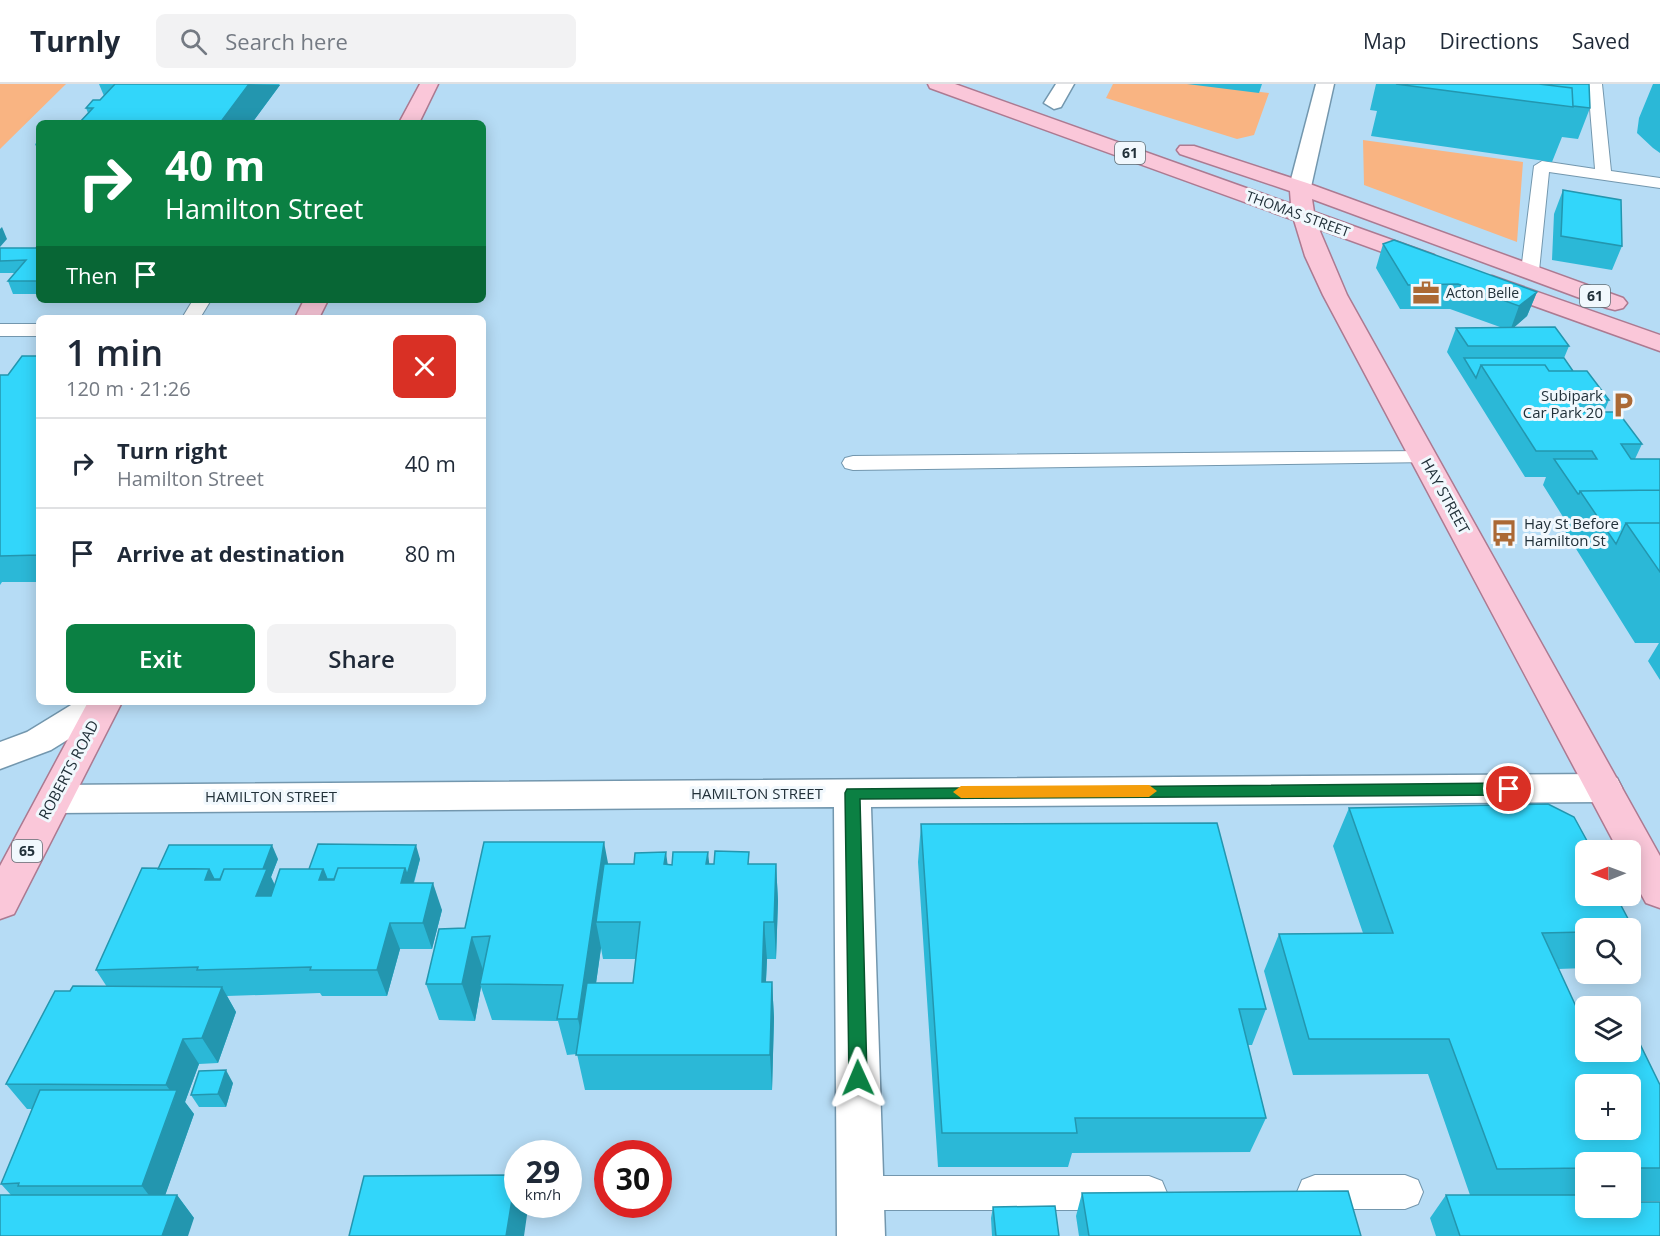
<!DOCTYPE html>
<meta charset="utf-8">
<style>
body{margin:0;font-family:"Open Sans",sans-serif;background:#f2f2f3;color:#1f2937;height:100vh;display:flex;flex-direction:column;font-size:22px;white-space:nowrap}
*{box-sizing:border-box;margin:0}
p{font-size:20px;color:#747a83}
.icon{flex:none;width:33px;height:33px;fill:none;stroke:currentColor;stroke-width:2;stroke-linecap:round;stroke-linejoin:round}
.map{position:relative;flex:1;overflow:hidden}
.details{position:absolute;left:36px;top:231px;width:450px;height:390px;display:flex;flex-direction:column;background:#fff;border-radius:9px;box-shadow:0 3px 15px #0003}
.details>*{flex:none}
.banner{position:absolute;left:36px;top:36px;width:450px;height:183px;border-radius:9px;box-shadow:0 3px 15px #0003;background:#0b8043;color:#fff;overflow:hidden}
.needle{width:39px;rotate:269deg}
.controls{position:absolute;left:1575px;top:756px;display:grid;gap:12px}
.controls a{display:grid;place-items:center;width:66px;height:66px;border-radius:9px;background:#fff;box-shadow:0 3px 15px #0003;font-size:30px}
.speed{position:absolute;left:504px;top:1056px;display:flex;gap:12px;font-size:30px;font-weight:700;text-align:center}
.speed>*{display:grid;place-content:center;width:78px;height:78px;border-radius:50%;background:#fff;box-shadow:0 3px 15px #0003;line-height:1}
.speed small{font-size:15px;font-weight:400}
.speed .limit{border:9px solid #d22;background:#fff;color:#111}
.pin{position:absolute;display:grid;place-items:center;width:51px;height:51px;color:#fff;margin:-26px;border:3px solid #fff;border-radius:50%;box-shadow:0 2px 6px #0007}
.me{position:absolute;width:66px;margin:-33px;rotate:359deg;stroke-linejoin:round;filter:drop-shadow(0 0 4px #0008)}
.turn{display:flex;align-items:center;gap:21px;height:126px;padding:0 30px;font-size:27px}
.turn .icon{width:78px;height:78px;stroke-width:2.5}
.turn b{display:block;font-size:42px;line-height:51px}
.then{display:flex;align-items:center;height:57px;padding:0 30px;background:#0003;gap:12px;font-size:22px}
.round{display:grid;place-items:center;flex:none;width:63px;height:63px;border-radius:9px;background:#f2f2f3}
.head{display:flex;align-items:center;justify-content:space-between;height:102px;padding:0 30px}
h1{font-size:36px;font-weight:600;line-height:45px}
.primary-button{display:flex;gap:12px;margin-top:auto;padding:12px 30px}
.primary-button a{flex:1;height:69px;border-radius:9px;background:#0b8043;color:#fff;font-size:24px;font-weight:600;line-height:69px;text-align:center}
.primary-button a+a{background:#f2f2f3;color:#1f2937}
ul{padding:0;list-style:none}
li{display:flex;align-items:center;gap:18px;height:90px;padding:0 30px;border-top:2px solid #e0e1e3}
li div{flex:1}
li b{display:block;font-size:22px}
li em{font-style:normal}
header{display:flex;align-items:center;gap:36px;box-sizing:border-box;height:84px;padding:0 30px;background:#fff;border-bottom:2px solid #e0e1e3}
header strong{font-size:28px}
nav{display:flex;gap:33px;margin-inline-start:auto;font-size:21px}
.search{width:420px;height:54px;background:#f2f2f3;display:flex;align-items:center;gap:15px;box-sizing:border-box;padding:0 21px;border-radius:9px;color:#747a83;font-size:22px}
.map>svg:first-child{display:block}
.green{fill:#f9b482}
.lines{fill:none;stroke-linecap:round;stroke-linejoin:round}
.service-casing{stroke:#7397ae;stroke-width:2}
.minor-casing{stroke:#7397ae;stroke-width:3}
.secondary-casing{stroke:#7397ae;stroke-width:3}
.primary-casing{stroke:#ac7a91;stroke-width:3}
.service{fill:#fff;fill-rule:evenodd}
.minor{fill:#fff;fill-rule:evenodd}
.secondary{fill:#fff;fill-rule:evenodd}
.primary{fill:#fac7d9;fill-rule:evenodd}
.wall{fill:#2bb8d7;fill-rule:evenodd}
.shaded-wall{fill:#2396af}
.building{fill:#32d6fa;stroke:#2396af;stroke-width:1.5;fill-rule:evenodd}
.route{fill:#0b8043;stroke:#07532c;stroke-width:1.5}
.slow{fill:#f59e0b}
.labels{text-anchor:middle;stroke-width:6;stroke-linejoin:round;paint-order:stroke}
.shield{fill:#f1f8fd;stroke:#606d74;stroke-width:1.5}
.shield-label{font-size:14px;font-weight:bold;fill:#22313a}
.far-street-label{font-size:14px;fill:#22313a;stroke:#f1f8fd}
.far-poi-label{font-size:14px;fill:#22313a;stroke:#f1f8fd;text-anchor:start}
.poi-label{font-size:15px;fill:#22313a;stroke:#f1f8fd;text-anchor:end}
.street-label{font-size:15px;fill:#22313a;stroke:#f1f8fd}
</style>
<header>
<strong>Turnly</strong>
<div class="search"><svg class="icon" aria-label="search" viewBox="0 0 24 24"><circle cx="10" cy="10" r="6"/><path d="M15 15l6 6"/></svg>Search here</div>
<nav><a>Map</a><a>Directions</a><a>Saved</a></nav>
</header>
<div class="map">
<svg width="1660" height="1152" viewBox="0 0 1660 1152">
<rect width="100%" height="100%" fill="#b6dcf5"/>
<path class="green" d="M0 0H66L0 65Z
M1113 0H1193L1269 9 1254 51 1237 55 1106 14Z
M1363 56 1523 78 1517 158 1364 101Z"/>
<g class="lines">
<defs>
<path id="service" d="M1588 0H1602L1611 87 1660 94V104L1549 88 1539 187 1530 192 1524 191 1521 187 1534 82 1542 77 1595 85Z
M193 216H211L200 234H182Z
M0 240H39V252H0Z
M1423 367 1431 368 1434 373 1431 378 853 386 845 384 842 379 845 374 853 372Z
M1315 1091H1405L1418 1096 1423 1108 1418 1120 1405 1125H1315L1302 1120 1297 1108 1302 1096Z
M860 1092H1149L1162 1097 1167 1109 1162 1121 1149 1126H860L847 1121 842 1109 847 1097Z"/>
<path id="minor" d="M1056 0H1074L1061 23 1054 25 1044 19Z
M76 618H119L114 627 51 666 0 685V658L27 648Z
M1604 690 1617 694 1622 704 1617 714 1604 718 871 723 885 1152H837L834 723 55 729 42 725 37 715 42 705 55 701Z"/>
<path id="secondary" d="M1316 0H1334L1311 103 1307 107H1293L1289 103Z"/>
<path id="primary" d="M420 0H438L419 39H399Z
M928 0H955L1291 120 1290 107 1180 70 1177 66 1180 62H1194L1307 99 1623 214 1627 219 1623 224 1615 226 1607 224 1312 115 1314 128 1434 171 1437 176 1434 181H1418L1319 145 1347 211 1660 772V824L1646 819 1630 790V766H1618L1323 211 1305 172 1294 136 930 4Z
M1492 192 1660 251V267L1484 204 1480 199 1484 194Z
M304 216H328L319 234H295Z
M88 618H122L14 830 0 835V782Z"/>
</defs>
<use href="#service" class="service-casing"/>
<use href="#minor" class="minor-casing"/>
<use href="#secondary" class="secondary-casing"/>
<use href="#primary" class="primary-casing"/>
<use href="#service" class="service"/>
<use href="#minor" class="minor"/>
<use href="#secondary" class="secondary"/>
<use href="#primary" class="primary"/>
</g>
<path class="wall" d="M99 0H279L280 1 252 39H79L88 29 86 24 100 16 104 12Z
M1187 0H1262L1259 9Z
M1376 0H1589L1590 24 1578 55 1562 53 1552 78 1371 52 1377 27 1370 26Z
M1653 0H1660V69L1653 64 1637 49 1639 34Z
M39 57V69L35 60Z
M1563 106 1622 162 1612 186 1552 176 1554 130Z
M39 160V210H13L8 197 15 189H0V164H36Z
M1383 160 1537 208 1527 232 1514 243 1569 262 1564 274 1573 287 1609 316 1604 328 1642 360 1635 375H1660V596L1648 577 1659 559H1635L1563 444 1566 436H1565L1543 401 1546 393H1525L1447 268 1456 244 1500 243 1450 225H1400L1376 184Z
M39 272V498H2L0 501V291H8Z
M1548 720 1574 733 1592 766H1586V812H1616L1634 846 1630 851V844H1586V884L1558 885 1586 944V968H1630V954H1637L1660 1001V1117H1630V1078H1586V1124H1630V1118H1660V1152H1436L1430 1134 1446 1111H1470L1428 990 1293 991 1264 887 1279 850 1363 849 1333 762 1349 724ZM1586 1000H1630V1046H1586Z
M921 740 1266 925 1252 961H1248L1266 1034 1250 1068 1072 1069 1068 1083H938L918 778Z
M278 775 271 793 275 801 309 785 420 775 414 799 442 826 432 865H400L387 912H322L320 909 227 912 236 928 218 979 199 980 185 1018 194 1030 165 1111H177L194 1134 11 1111 1 1100 32 1025H27L6 1000 70 907 107 903 96 886 158 785Z
M608 780H776L778 817 776 875H767L766 898H772L774 934 772 1006H585L577 970 567 971 558 937 492 936 481 903 475 937 439 936 426 900 465 844ZM601 864 603 875H636L633 899H596Z
M233 999 226 1023H199L191 1011Z
M1082 1109 1361 1152H1079L1076 1132Z
M993 1123 1059 1152H992L991 1134Z"/>
<path class="shaded-wall" d="M249 0 280 1 252 39H220Z
M2 143 7 155 0 163V145Z
M1537 208 1527 232 1510 247 1519 222Z
M604 758 611 795 596 838 601 864 586 970 578 935Z
M272 761 278 775 271 793 279 811 269 839 256 812 259 795Z
M416 761 420 775 412 804 401 799 405 784Z
M666 768 671 806 664 780Z
M708 768 712 806 706 780Z
M776 780 778 817 776 875 774 838Z
M209 785 223 811 205 796Z
M323 785 334 811 319 796Z
M433 799 442 826 432 865 423 839Z
M764 838 767 875 764 935 762 898Z
M390 839 400 865 387 912 377 886Z
M472 853 484 889 480 900 481 903 475 937 462 900Z
M772 898 774 934 772 1006 770 971Z
M222 903 236 928 218 979 202 954Z
M183 955 199 980 185 1018 194 1030 160 1126 142 1102 175 1013 166 1001Z
M226 986 233 999 226 1023 218 1010Z
M516 1091 518 1094V1120H527L528 1124 524 1152H506Z
M177 1111 194 1134 188 1152H162Z"/>
<path class="building" d="M115 0H249L220 39H79L93 24H86L93 16H100Z
M1396 0H1539L1572 4 1573 23Z
M1539 0H1589L1590 24 1573 22 1572 4Z
M1563 106 1621 116 1622 162 1561 152Z
M1394 156 1537 208 1519 222 1458 200 1408 201 1383 160Z
M39 160V197H8L26 176 0 177V164H36Z
M1555 243 1569 262H1468L1456 244Z
M22 272H39V471L0 472V291H8Z
M1464 274H1564L1573 287H1549L1545 281H1481L1476 294Z
M1481 281H1545L1549 287H1587L1609 316H1570L1579 328H1618L1642 360H1621L1631 375H1660V406L1580 407 1579 410H1578L1554 375H1597L1592 367H1536Z
M1660 406V439H1626L1616 460 1580 407Z
M1626 439H1660V488Z
M1548 720 1574 733 1592 766H1586V812H1616L1634 846 1630 847V844H1586V848L1542 849 1586 944V968H1630V954H1637L1660 1001V1084H1630V1078H1586V1084L1497 1085 1449 955H1309L1279 850 1393 849 1349 724ZM1586 1000H1630V1046H1586Z
M1217 739 1266 925H1239L1266 1034H1075L1077 1049H942L921 740Z
M484 758H604L578 935H557L563 901 480 900 490 852 472 853 462 900H426L439 845 465 844Z
M318 760 416 761 407 791 405 784H338L334 795H327L323 785H309Z
M169 761H272L263 785H224L220 795H214L209 785H158Z
M715 767 749 768 748 780H776L774 838H764L762 898H772L770 971H576L587 899H633L640 838H596L604 780H634L635 769 666 768 664 780 672 781 673 768H708L706 780H714Z
M142 784 209 785 205 796H220L224 785H267L256 812H271L280 785H323L319 796H334L338 784H405L401 799H433L423 839H390L377 886H310L311 883 197 886 198 883 96 886Z
M73 902 222 903 202 954 183 955 166 1001 6 1000 55 907H70Z
M226 986 218 1010 191 1011 199 987Z
M40 1006H177L142 1102H18L19 1099 1 1100Z
M516 1091 506 1152H349L364 1092Z
M1348 1107 1361 1152H1089L1082 1109Z
M0 1111H177L162 1152H0Z
M1446 1111H1586V1124H1630V1118H1660V1152H1460Z
M1055 1122 1059 1152H996L993 1123Z"/>
<path class="route" d="M1509 699 1517 705 1509 711 860 715 867 994 864 1000 858 1002 851 1000 849 994 845 709 847 705Z"/>
<path class="slow" d="M1149 701 1157 707 1149 713 961 714 953 708 961 702Z"/>
<defs>
<symbol id="office-bare" viewBox="-9 -9 18 18"><path d="M-6-3h4V-5.5h4V-3h4V5H-6ZM-1-4.5V-3h2v-1.5ZM-6 0V1H6V0Z" fill="#ab6935" stroke="#f1f8fd" stroke-width="2.5" paint-order="stroke"/></symbol>
<symbol id="parking-bare" viewBox="-9 -9 18 18"><path d="M-3.5-5.5H1a3.5 3.5 0 0 1 0 7H-1V5.5H-3.5ZM-1-3.4V-.6H.8a1.4 1.4 0 0 0 0-2.8Z" fill="#ab6935" stroke="#f1f8fd" stroke-width="2.5" paint-order="stroke"/></symbol>
<symbol id="bus-bare" viewBox="-9 -9 18 18"><path d="M-5-6H5V4H4V6H2V4H-2V6H-4V4H-5ZM-3.5-4V0h7V-4ZM-3.5 1.2v1.5H-2V1.2ZM2 1.2v1.5H3.5V1.2Z" fill="#ab6935" stroke="#f1f8fd" stroke-width="2.5" paint-order="stroke"/></symbol>
</defs>
<g fill-rule="evenodd">
<use href="#office-bare" x="1407" y="190" width="38" height="38"/>
<use href="#parking-bare" x="1604" y="302" width="38" height="38"/>
<use href="#bus-bare" x="1485" y="430" width="38" height="38"/>
</g>
<g class="labels">
<g class="shield">
<rect x="1115" y="58" width="30" height="22" rx="4.5"/>
<rect x="1580" y="201" width="30" height="22" rx="4.5"/>
<rect x="12" y="756" width="30" height="22" rx="4.5"/>
</g>
<g class="shield-label">
<text x="1130" y="74">61</text>
<text x="1595" y="217">61</text>
<text x="27" y="772">65</text>
</g>
<g class="far-street-label">
<text transform="translate(1298 130) rotate(20)" y="5">THOMAS STREET</text>
</g>
<g class="far-poi-label">
<text x="1446" y="214">Acton Belle</text>
</g>
<g class="poi-label">
<text x="1603" y="317">Subipark<tspan x="1603" dy="17">Car Park 20</tspan></text>
<text x="1524" y="445" text-anchor="start">Hay St Before<tspan x="1524" dy="17">Hamilton St</tspan></text>
</g>
<g class="street-label">
<text transform="translate(1445 412) rotate(61)" y="5">HAY STREET</text>
<text transform="translate(69 686) rotate(-62)" y="5">ROBERTS ROAD</text>
<text x="757" y="715">HAMILTON STREET</text>
<text x="271" y="718">HAMILTON STREET</text>
</g>
</g>
</svg>
<div class="controls">
<a><svg class="needle" viewBox="-14 -14 28 28"><path d="M0-13l5 13h-10z" fill="#e53935"/><path d="M0 13l5-13h-10z" fill="#747a83"/></svg></a>
<a><svg class="icon" aria-label="search" viewBox="0 0 24 24"><circle cx="10" cy="10" r="6"/><path d="M15 15l6 6"/></svg></a>
<a><svg class="icon" aria-label="layers" viewBox="0 0 24 24"><path d="M12 4l9 5-9 5-9-5zM3 14l9 5 9-5"/></svg></a>
<a>+</a>
<a>−</a>
</div>
<div class="speed"><div>29<small>km/h</small></div><div class="limit">30</div></div>
<div class="pin" style="left:1509px;top:705px;background:#d93025"><svg class="icon" aria-label="arrive" viewBox="0 0 24 24"><path d="M6 21V4h12l-3 4 3 4H6"/></svg></div>
<svg class="me" style="left:858px;top:994px" viewBox="-20 -20 40 40"><path d="M0-17L14 15 0 8-14 15z" fill="#0b8043" stroke="#fff" stroke-width="4"/></svg>
<div class="banner">
<div class="turn"><svg class="icon" aria-label="right" viewBox="0 0 24 24"><path d="M7 20v-9h11M14 6l5 5-5 5"/></svg><div><b>40 m</b>Hamilton Street</div></div>
<div class="then">Then<svg class="icon" aria-label="arrive" viewBox="0 0 24 24"><path d="M6 21V4h12l-3 4 3 4H6"/></svg></div>
</div>
<section class="details">
<div class="head"><div><h1>1 min</h1><p>120 m · 21:26</p></div><a class="round" style="background:#d93025;color:#fff"><svg class="icon" aria-label="close" viewBox="0 0 24 24"><path d="M6 6l12 12M18 6L6 18"/></svg></a></div>
<ul>
<li><svg class="icon" aria-label="right" viewBox="0 0 24 24"><path d="M7 20v-9h11M14 6l5 5-5 5"/></svg><div><b>Turn right</b><p>Hamilton Street</p></div><em>40 m</em></li>
<li><svg class="icon" aria-label="arrive" viewBox="0 0 24 24"><path d="M6 21V4h12l-3 4 3 4H6"/></svg><div><b>Arrive at destination</b></div><em>80 m</em></li>
</ul>
<div class="primary-button"><a>Exit</a><a>Share</a></div>
</section>
</div>
